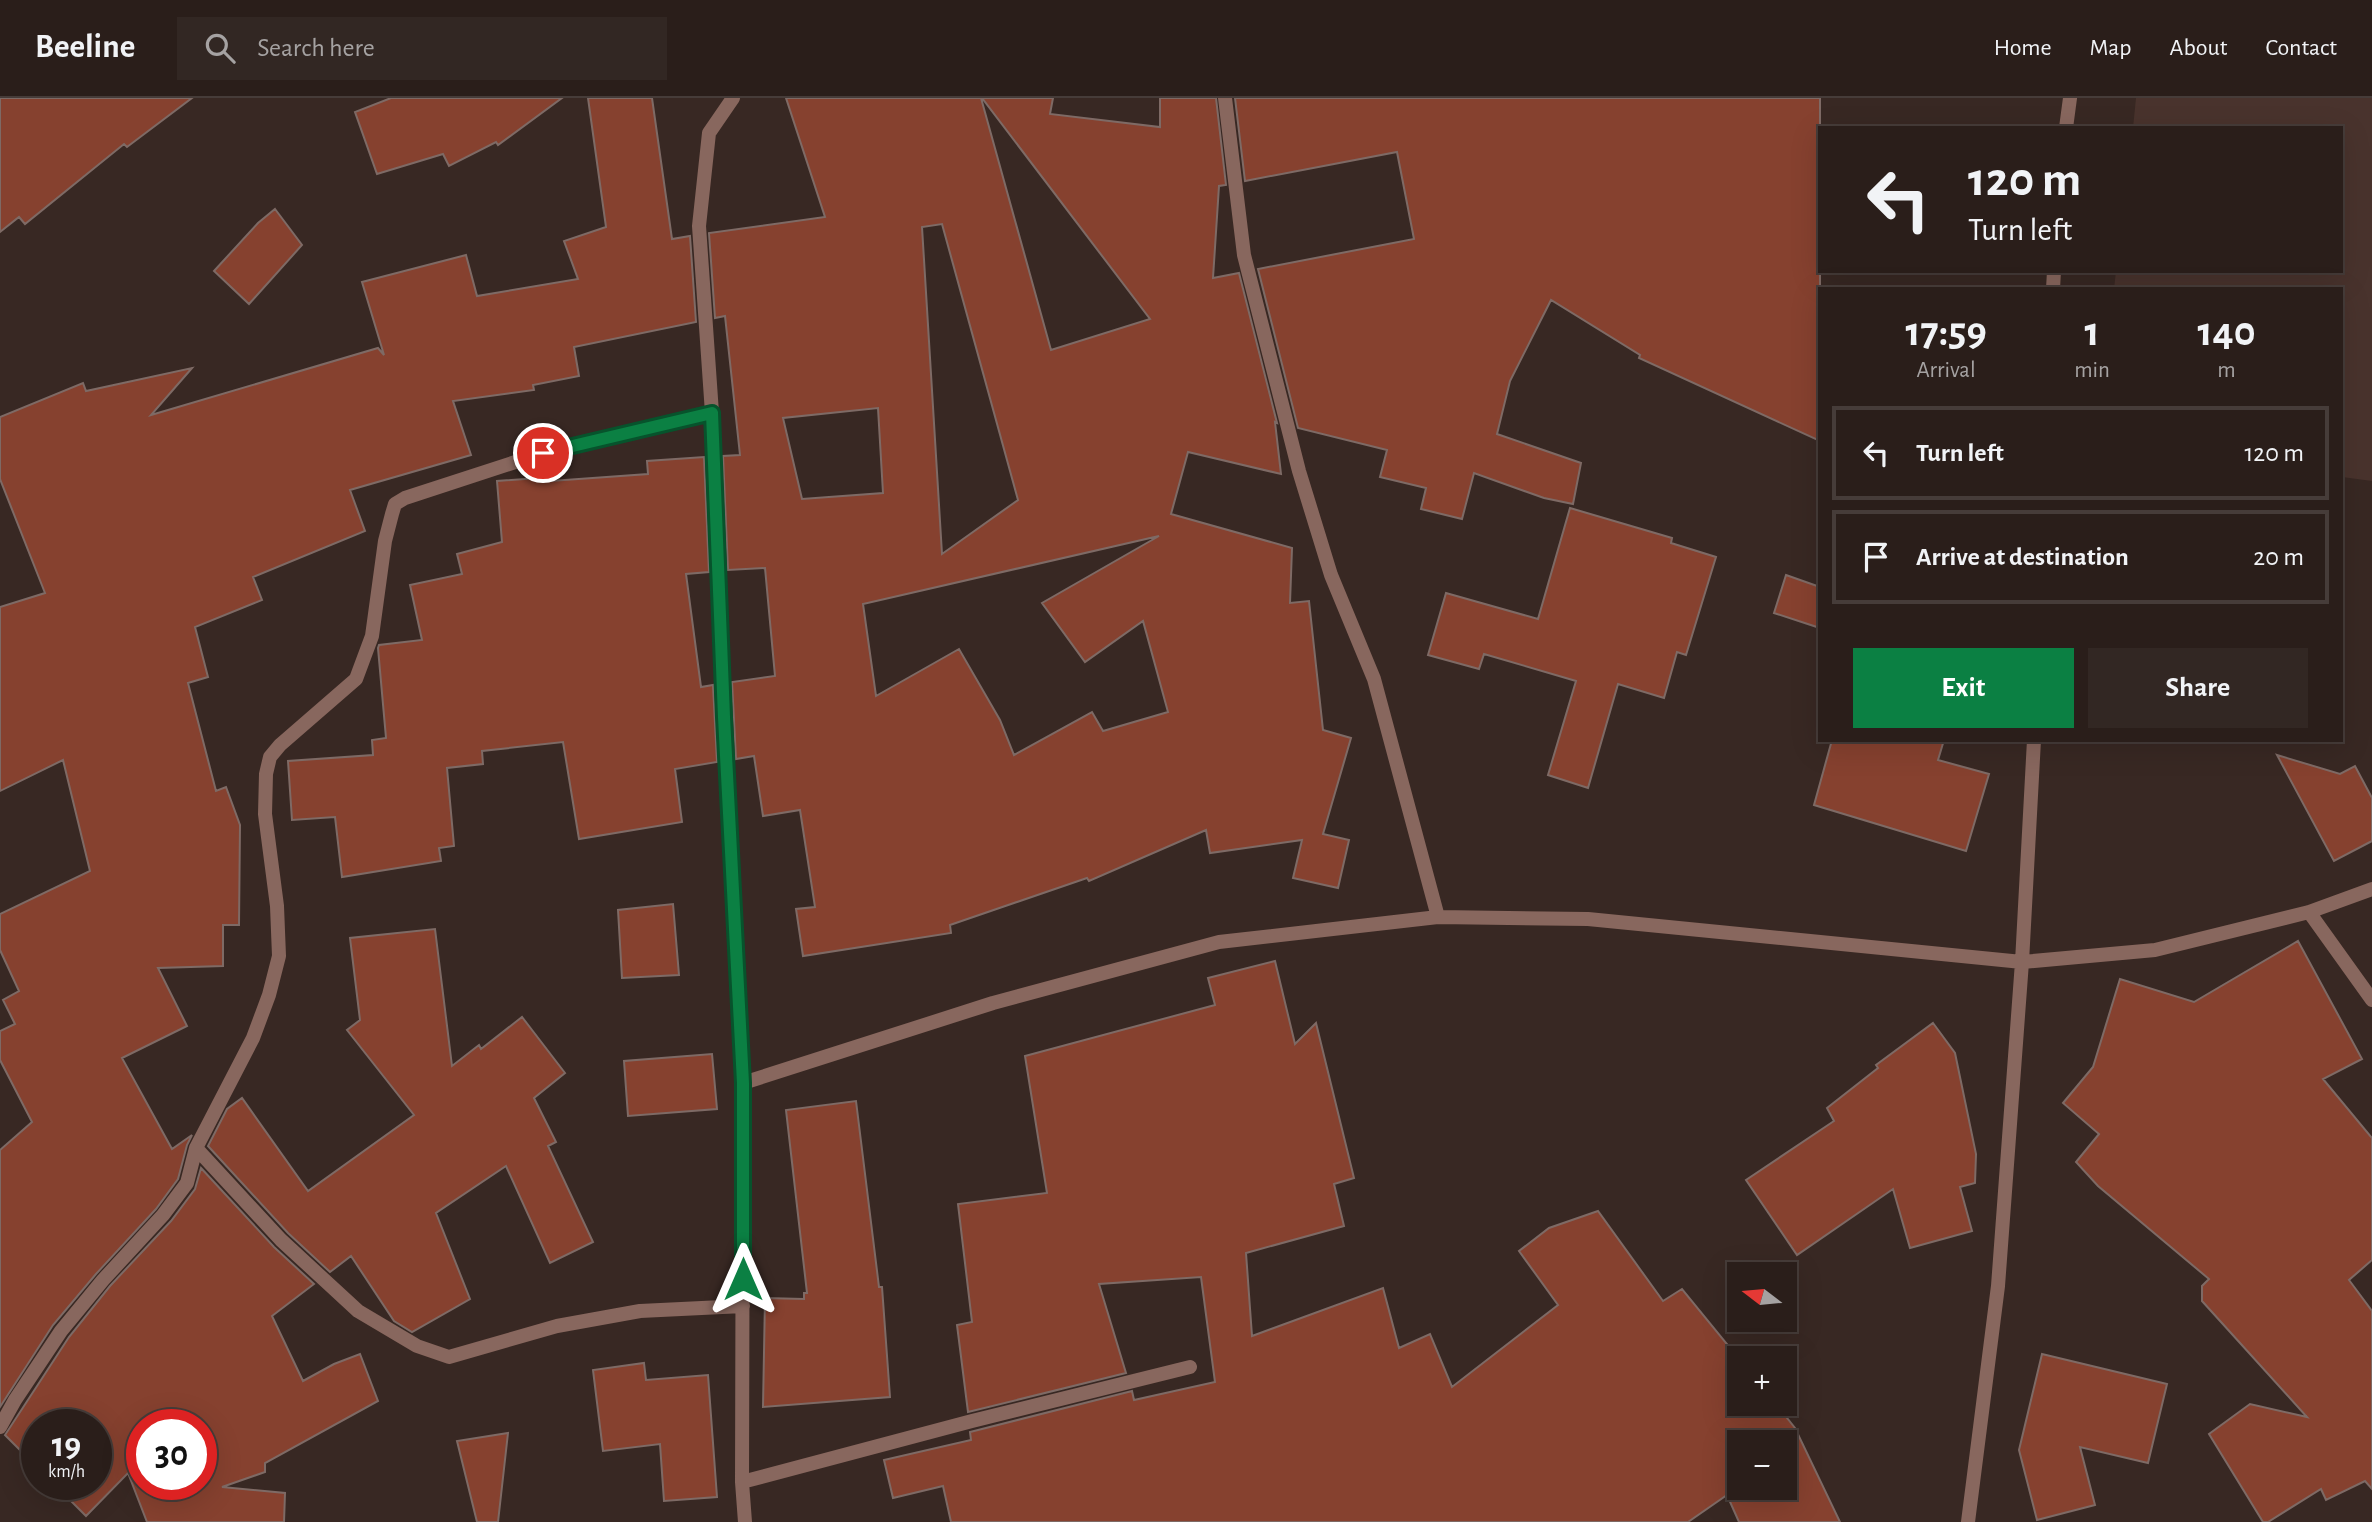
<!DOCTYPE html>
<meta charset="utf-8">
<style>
body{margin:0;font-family:"Alegreya Sans",sans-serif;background:#322723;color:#f1f3f6;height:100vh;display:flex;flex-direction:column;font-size:26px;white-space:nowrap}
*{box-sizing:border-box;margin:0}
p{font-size:23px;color:#a5a2a2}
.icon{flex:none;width:38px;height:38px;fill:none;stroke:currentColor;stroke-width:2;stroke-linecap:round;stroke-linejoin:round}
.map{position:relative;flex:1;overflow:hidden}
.panel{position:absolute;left:1818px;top:189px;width:525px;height:455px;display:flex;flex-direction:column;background:#2a1e1a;border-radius:0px;box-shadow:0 7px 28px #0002,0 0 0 2px #463c39}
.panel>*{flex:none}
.banner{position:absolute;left:1818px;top:28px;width:525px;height:147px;border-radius:0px;box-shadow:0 7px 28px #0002,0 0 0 2px #463c39;background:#2a1e1a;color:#f1f3f6;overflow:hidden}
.needle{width:46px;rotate:286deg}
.fabs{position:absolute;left:1727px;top:1164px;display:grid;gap:14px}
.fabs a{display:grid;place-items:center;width:70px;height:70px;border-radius:0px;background:#2a1e1a;box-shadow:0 7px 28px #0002,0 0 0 2px #463c39;font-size:35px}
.speed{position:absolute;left:21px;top:1311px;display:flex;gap:14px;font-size:35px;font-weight:700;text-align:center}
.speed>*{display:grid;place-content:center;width:91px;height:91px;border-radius:50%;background:#2a1e1a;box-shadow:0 7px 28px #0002,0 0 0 2px #463c39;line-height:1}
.speed small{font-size:18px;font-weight:400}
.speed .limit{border:10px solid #d22;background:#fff;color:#111}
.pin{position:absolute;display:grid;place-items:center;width:60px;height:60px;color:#fff;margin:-30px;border:4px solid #fff;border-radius:50%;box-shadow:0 2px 7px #0007}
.me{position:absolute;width:77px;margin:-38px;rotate:0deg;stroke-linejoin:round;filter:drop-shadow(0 0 5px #0008)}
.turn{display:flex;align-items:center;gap:24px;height:147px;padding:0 35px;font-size:32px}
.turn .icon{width:91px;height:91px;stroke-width:2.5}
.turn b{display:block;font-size:49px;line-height:60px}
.eta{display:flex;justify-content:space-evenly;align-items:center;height:119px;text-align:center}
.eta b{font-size:42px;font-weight:600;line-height:49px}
.primary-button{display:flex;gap:14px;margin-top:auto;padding:14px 35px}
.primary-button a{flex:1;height:80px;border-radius:0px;background:#0b8043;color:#fff;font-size:28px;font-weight:600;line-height:80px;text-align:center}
.primary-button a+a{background:#322723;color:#f1f3f6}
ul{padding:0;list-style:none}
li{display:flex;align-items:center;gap:21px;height:94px;margin:0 14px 10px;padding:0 21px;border:4px solid #463c39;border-radius:0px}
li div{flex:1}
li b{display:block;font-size:26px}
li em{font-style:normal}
header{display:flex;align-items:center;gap:42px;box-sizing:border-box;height:98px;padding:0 35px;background:#2a1e1a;border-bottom:2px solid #463c39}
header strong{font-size:33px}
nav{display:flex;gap:38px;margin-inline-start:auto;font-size:24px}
.search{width:490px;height:63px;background:#322723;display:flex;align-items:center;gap:18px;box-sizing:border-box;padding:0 24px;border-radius:0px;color:#a5a2a2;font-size:26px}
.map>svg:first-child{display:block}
.built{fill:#49332d}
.building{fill:#86412f;stroke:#7e6a65;stroke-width:2;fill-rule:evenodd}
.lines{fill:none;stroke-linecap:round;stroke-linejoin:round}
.minor{stroke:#88675e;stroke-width:14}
.route-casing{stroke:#07532c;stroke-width:18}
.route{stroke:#0b8043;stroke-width:12}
</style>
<header>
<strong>Beeline</strong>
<div class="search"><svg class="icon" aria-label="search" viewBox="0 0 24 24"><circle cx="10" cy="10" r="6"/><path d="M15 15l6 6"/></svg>Search here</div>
<nav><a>Home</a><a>Map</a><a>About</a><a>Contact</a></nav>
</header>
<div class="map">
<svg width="2372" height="1424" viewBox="0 0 2372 1424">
<rect width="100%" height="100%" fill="#382823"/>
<path class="built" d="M2136 0H2372V383L2342 379V191H2114L2116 173H2342V30H2133Z"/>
<path class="building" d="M0 0H192L127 49 124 46 25 126 19 119 0 134Z
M391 0H562L498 47 496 44 449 68 443 56 377 76 355 14Z
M588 0H652L672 141 690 138 696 224 574 249 579 278 533 287 534 292 453 303 471 357 350 392 365 433 253 479 262 502 195 529 208 579 188 585 216 693 226 689 240 727 239 827H223V868L158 870 187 928 122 960 172 1051 192 1037 187 1047 178 1081 156 1111 96 1176 53 1227 0 1309V1052L32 1024 0 962V933L15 926 3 902 19 893 0 852V816L90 773 63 662 0 693V509L45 495 0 381V319L83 285 86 293 192 270 151 317 378 250 384 257 362 184 466 157 477 198 578 181 564 143 606 129Z
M786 0H981L1051 252 1150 221 982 0H1053L1050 16 1160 29V0H1216L1226 87 1219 88 1213 180 1239 175 1277 325 1275 324 1281 376 1188 354 1171 416 1292 450 1290 505 1309 503 1323 632 1351 640 1323 736 1349 742 1338 790 1293 780 1302 742 1210 755 1206 732 1089 783 1087 780 950 827 951 835 803 858 796 811 815 809 800 712 763 718 754 658 736 661 732 584 775 578 765 470 728 472 723 358 740 357 725 218 715 220 709 135 825 119ZM942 126 1018 402 942 456 922 129ZM878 310 883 395 802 401 783 320ZM1159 438 1042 505 1085 564 1143 523 1168 614 1103 633 1092 614 1014 657 1000 622 959 551 876 598 863 506Z
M1235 0H1820V343L1639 260 1640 257 1551 202 1510 283 1497 336 1581 365 1573 406 1544 400 1474 375 1462 421 1421 411 1426 390 1380 379 1387 352 1298 330 1258 171 1414 141 1397 54 1245 83Z
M275 111 302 147 249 206 214 173 258 125Z
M704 359 709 474 686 476 701 589 713 587 717 664 675 671 682 724 579 741 563 644 482 653 483 666 447 670 454 748 439 750 441 763 342 779 335 719 292 722 288 663 373 657 372 642 386 640 378 550 379 547 422 542 410 487 462 476 457 456 502 444 497 383 551 379V383L648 376 647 363Z
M1570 410 1672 440 1671 445 1716 459 1686 557 1677 554 1664 600 1618 586 1588 690 1548 677 1576 583 1484 556 1479 571 1428 557 1446 495 1538 521Z
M1786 477 1820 489V530L1774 515Z
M1832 642H1944L1938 662 1989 676 1966 753 1814 707Z
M2277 657 2340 676 2355 668 2372 700V743L2334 763Z
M673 806 679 877 622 880 618 812Z
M435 831 452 968 479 947 481 951 522 919 565 975 534 1000 556 1044 548 1048 593 1144 550 1165 506 1068 436 1115 470 1201 412 1234 394 1223 351 1158 330 1174 288 1135 208 1048 227 1011 242 1000 308 1093 414 1017 347 932 360 922 350 840Z
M2298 843 2362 961 2323 981 2372 1040V1162L2349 1182 2372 1213V1391L2365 1383 2326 1402 2321 1391 2268 1424H2263L2209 1336 2250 1306 2307 1319 2202 1203V1188L2209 1181 2098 1088 2076 1064 2099 1036 2063 1005 2093 969 2120 881 2194 904Z
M1275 863 1295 946 1316 925 1354 1080 1334 1086 1344 1128 1246 1155 1252 1238 1383 1190 1399 1250 1430 1236 1452 1289 1558 1207 1519 1153 1549 1130 1598 1113 1663 1203 1682 1191 1740 1262V1306H1776L1795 1330 1840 1424H1739L1727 1397 1688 1424H951L943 1388 893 1400 884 1362 971 1342 970 1334 1132 1293 1134 1302 1215 1284 1201 1179 1099 1186 1126 1275 968 1314 957 1227 972 1224 958 1106 1047 1095 1025 958 1215 907 1208 880ZM1740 1344H1785V1390H1740Z
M1933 925 1955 955 1976 1056 1975 1085 1960 1089 1972 1133 1910 1150 1893 1091 1797 1157 1746 1082 1834 1023 1827 1010 1878 970 1876 967Z
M712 956 717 1011 628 1018 624 963Z
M856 1003 879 1189H882L890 1299 763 1309 765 1200 804 1201V1195H807L786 1012Z
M201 1070 274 1149 314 1186 272 1218 303 1283 334 1266 360 1256 378 1303 265 1365V1374L222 1389 285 1395 284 1424H147L128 1375 86 1418 54 1386H96V1326H37V1369L5 1337 69 1239 110 1188 171 1123 195 1091ZM142 1326H201V1386H142Z
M2042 1256 2167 1286 2148 1365 2080 1349 2095 1407 2037 1422 2019 1352Z
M644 1265 646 1282 708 1277 717 1399 664 1403 660 1346 603 1353 593 1272Z
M508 1335 498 1424H477L457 1343Z"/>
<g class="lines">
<path class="minor" d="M733 0 709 35 699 128 712 315 724 619 743 985 742 1384 745 1424
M1225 0 1244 157 1299 373 1331 477 1374 581 1438 819
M2066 30 2070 0
M2053 191 2054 173
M2309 814 2372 902
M743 985 993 905 1219 844 1438 819 1588 821 2022 864 2155 852 2309 814 2372 791
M196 1050 281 1142 358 1213 417 1248 449 1259 557 1228 640 1213 743 1208
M0 1329 15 1302 61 1233 103 1182 163 1117 187 1085 196 1050 253 940 269 897 279 858 277 808 265 716 266 676 270 659 280 647 356 581 372 538 385 443 392 416 395 406 405 400 543 355 712 315
M742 1384 972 1323 1190 1269
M1968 1424 1998 1188 2022 864 2034 642"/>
</g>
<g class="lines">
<defs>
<path id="route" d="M543 355 712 315 724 619 743 985V1181"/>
</defs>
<use href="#route" class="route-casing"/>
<use href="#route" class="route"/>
</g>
</svg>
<div class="fabs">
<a><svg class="needle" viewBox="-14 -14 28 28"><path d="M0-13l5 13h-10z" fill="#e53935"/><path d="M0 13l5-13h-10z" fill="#a5a2a2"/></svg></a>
<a>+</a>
<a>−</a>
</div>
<div class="speed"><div>19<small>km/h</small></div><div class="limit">30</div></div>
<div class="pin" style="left:543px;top:355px;background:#d93025"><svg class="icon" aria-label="arrive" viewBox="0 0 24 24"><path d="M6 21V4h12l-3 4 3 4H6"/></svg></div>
<svg class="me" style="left:743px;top:1181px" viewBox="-20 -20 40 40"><path d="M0-17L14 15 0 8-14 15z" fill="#0b8043" stroke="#fff" stroke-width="4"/></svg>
<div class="banner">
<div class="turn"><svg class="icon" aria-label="left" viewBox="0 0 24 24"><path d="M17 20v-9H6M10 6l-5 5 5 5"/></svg><div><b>120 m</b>Turn left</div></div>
</div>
<section class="panel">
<div class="eta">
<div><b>17:59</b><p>Arrival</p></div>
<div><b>1</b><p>min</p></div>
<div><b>140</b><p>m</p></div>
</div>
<ul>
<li><svg class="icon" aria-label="left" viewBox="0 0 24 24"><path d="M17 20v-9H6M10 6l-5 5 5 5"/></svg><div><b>Turn left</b></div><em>120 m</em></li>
<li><svg class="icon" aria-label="arrive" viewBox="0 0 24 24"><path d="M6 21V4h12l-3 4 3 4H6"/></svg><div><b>Arrive at destination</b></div><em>20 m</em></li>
</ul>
<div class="primary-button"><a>Exit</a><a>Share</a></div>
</section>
</div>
